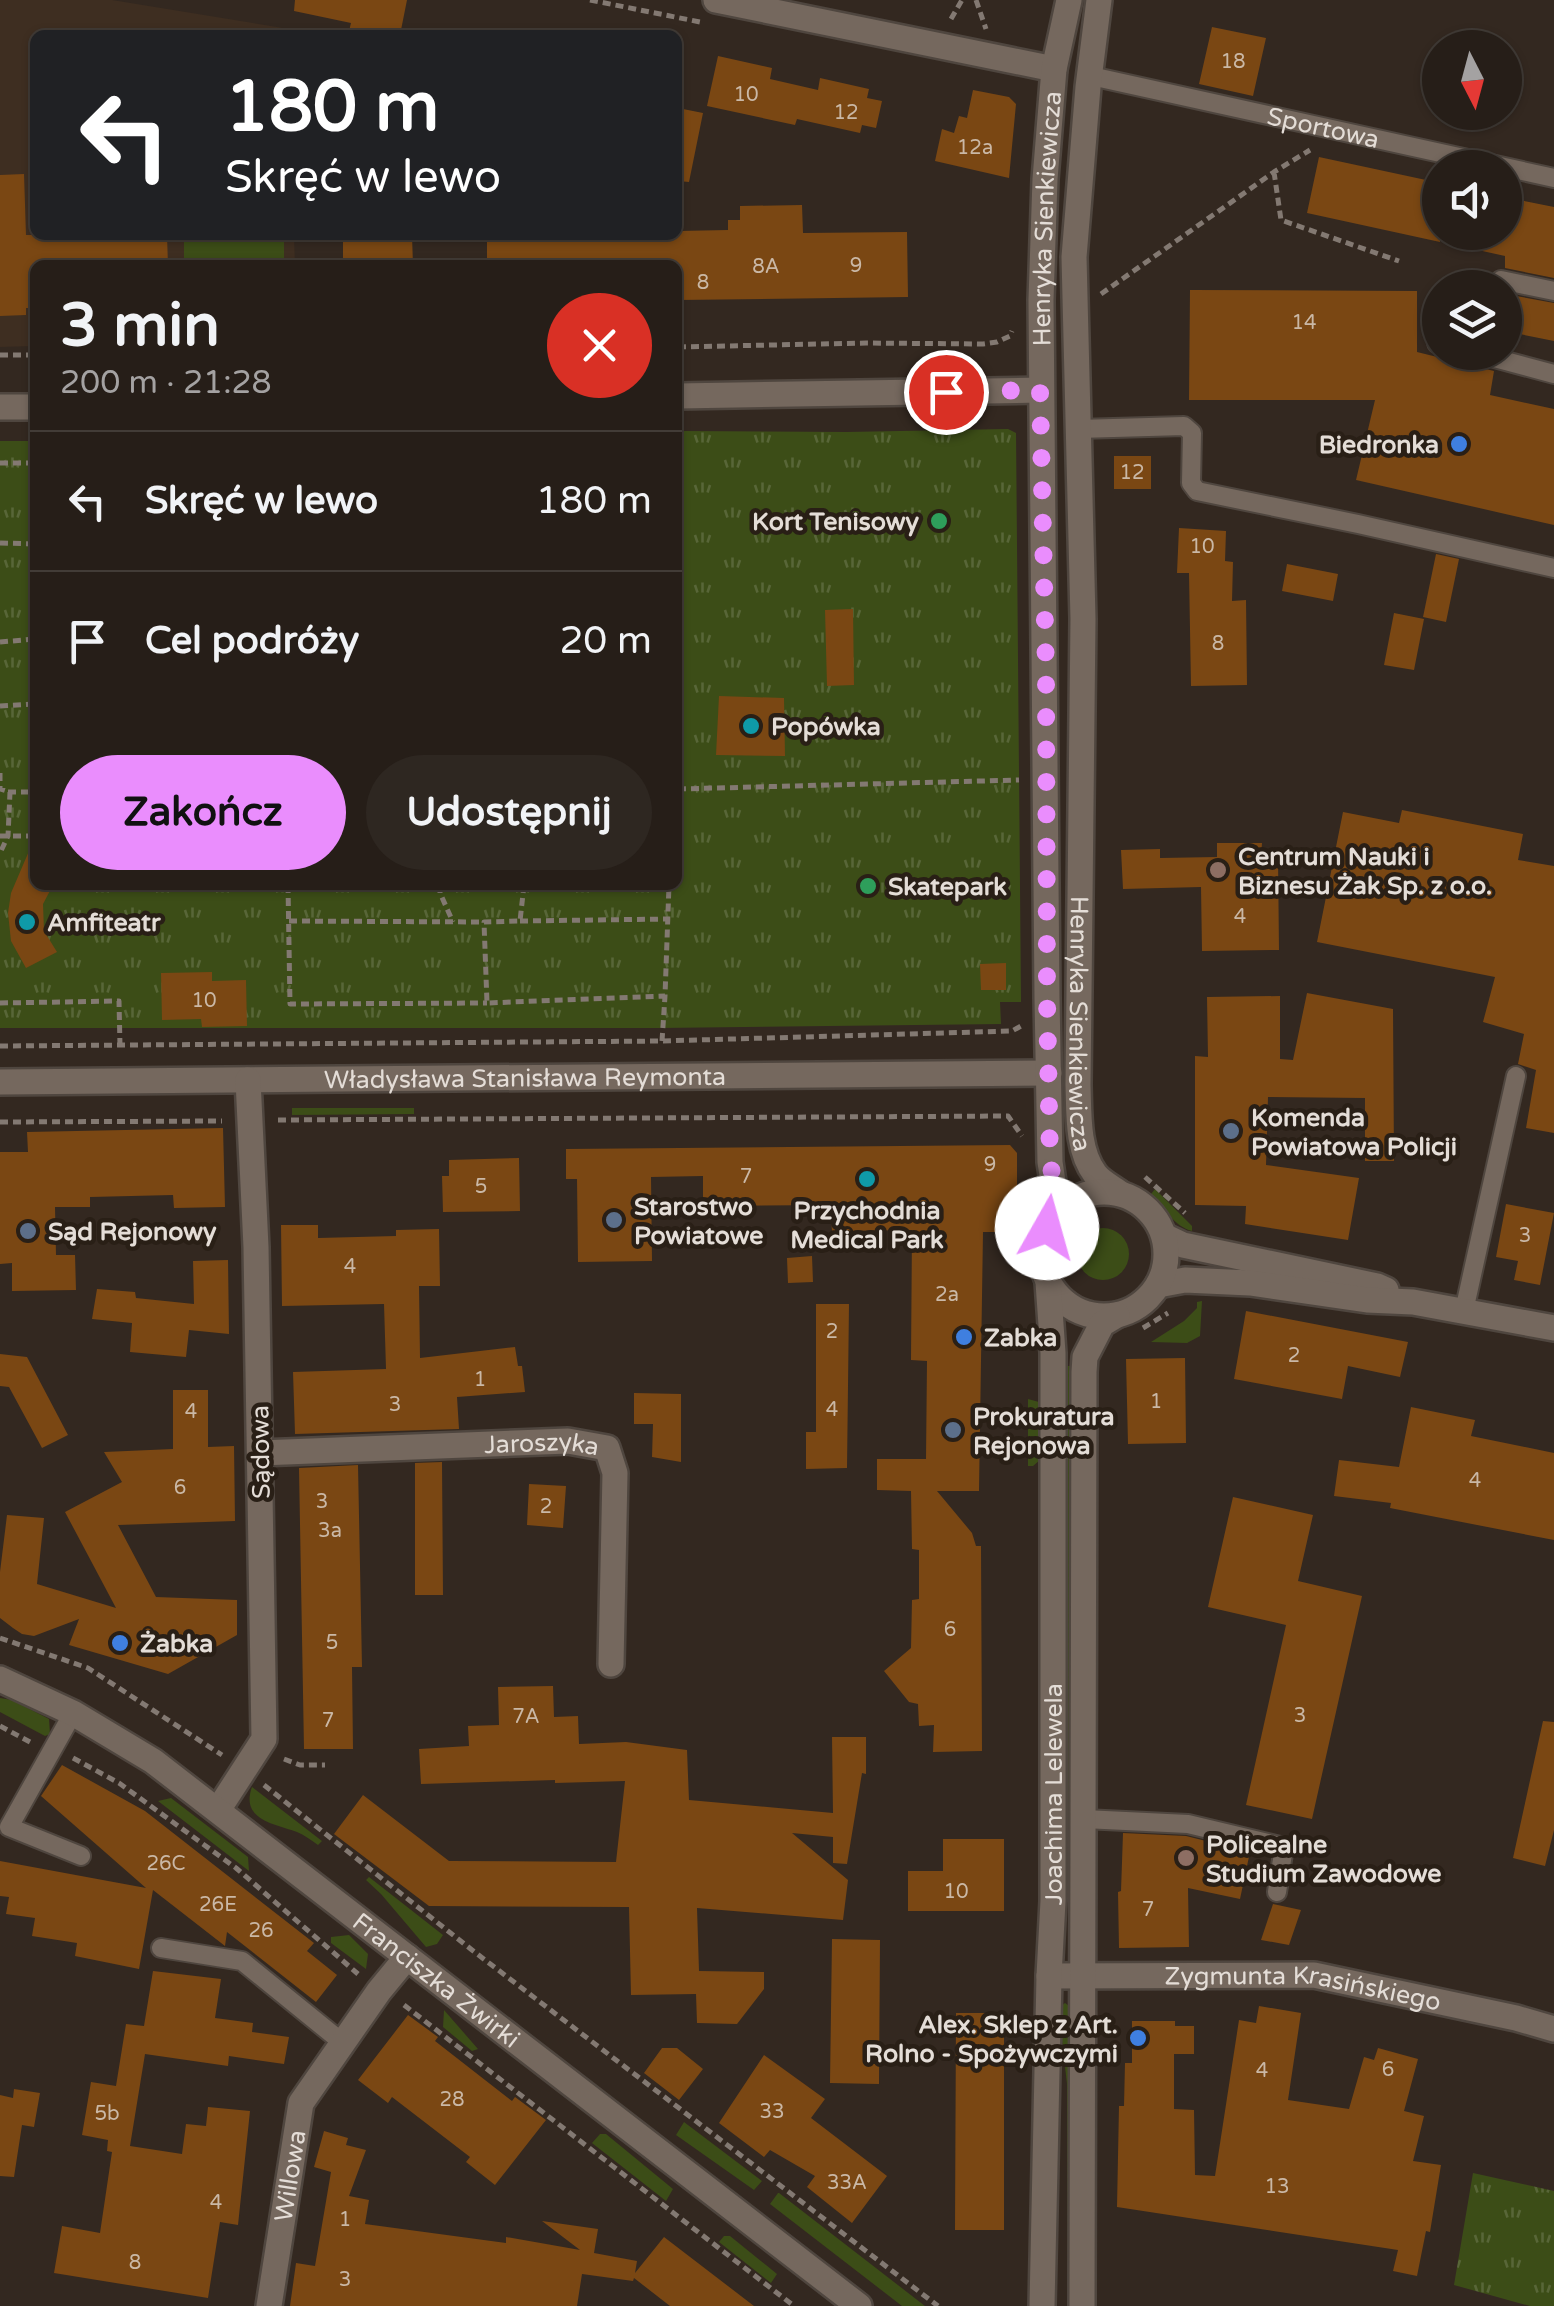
<!DOCTYPE html>
<html lang="pl">
<meta charset="utf-8">
<style>
body{margin:0;font-family:"Varela Round",sans-serif;background:#2e2721;color:#f1f3f6;height:100vh;display:flex;flex-direction:column;font-size:38px;white-space:nowrap}
*{box-sizing:border-box;margin:0}
p{font-size:32px;color:#a4a2a2}
.icon{flex:none;width:55px;height:55px;fill:none;stroke:currentColor;stroke-width:2;stroke-linecap:round;stroke-linejoin:round}
.map{position:relative;flex:1;overflow:hidden}
.panel{position:absolute;left:30px;top:260px;width:652px;height:630px;display:flex;flex-direction:column;background:#261e18;border-radius:15px;box-shadow:0 2px 8px #0004,0 0 0 2px #423c37}
.panel>*{flex:none}
.top-card{position:absolute;left:30px;top:30px;width:652px;height:210px;border-radius:15px;box-shadow:0 2px 8px #0004,0 0 0 2px #423c37;background:#202124;color:#fff;overflow:hidden}
.needle{width:65px;rotate:174deg}
.tools{position:absolute;left:1422px;top:30px;display:grid;gap:20px}
.tools a{display:grid;place-items:center;width:100px;height:100px;border-radius:50%;background:#261e18;box-shadow:0 2px 8px #0004,0 0 0 2px #423c37;font-size:50px}
.pin{position:absolute;display:grid;place-items:center;width:85px;height:85px;color:#fff;margin:-42px;border:5px solid #fff;border-radius:50%;box-shadow:0 2px 10px #0007}
.me{position:absolute;width:110px;margin:-55px;rotate:7deg;stroke-linejoin:round;filter:drop-shadow(0 0 8px #0008)}
.turn{display:flex;align-items:center;gap:35px;height:210px;padding:0 30px;font-size:45px}
.turn .icon{width:130px;height:130px;stroke-width:2.5}
.turn b{display:block;font-size:70px;line-height:85px}
.round{display:grid;place-items:center;flex:none;width:105px;height:105px;border-radius:52px;background:#2e2721}
.summary{display:flex;align-items:center;justify-content:space-between;height:170px;padding:0 30px}
h1{font-size:60px;font-weight:800;line-height:75px}
.action{display:flex;gap:20px;margin-top:auto;padding:20px 30px}
.action a{flex:1;height:115px;border-radius:60px;background:#ea8dfd;color:#111;font-size:40px;font-weight:800;line-height:115px;text-align:center}
.action a+a{background:#2e2721;color:#f1f3f6}
ul{padding:0;list-style:none}
li{display:flex;align-items:center;gap:30px;height:140px;padding:0 30px;border-top:2px solid #423c37}
li div{flex:1}
li b{display:block;font-size:38px}
li em{font-style:normal}
.map>svg:first-child{display:block}
.built{fill:#3e2e21}
.grass{fill:#3c4d17}
.park{fill:url(#park-tufts)}
.building{fill:#7a4713}
.lines{fill:none;stroke-linecap:round;stroke-linejoin:round}
.service-casing{stroke:#4f463f;stroke-width:22}
.minor-casing{stroke:#4f463f;stroke-width:30}
.tertiary-casing{stroke:#4f463f;stroke-width:30}
.secondary-casing{stroke:#4f463f;stroke-width:30}
.path{stroke:#837972;stroke-width:5;stroke-dasharray:8 5;stroke-linecap:butt}
.service{stroke:#75685e;stroke-width:18}
.minor{stroke:#75685e;stroke-width:25}
.tertiary{stroke:#75685e;stroke-width:25}
.secondary{stroke:#75685e;stroke-width:25}
.route{stroke:#ea8dfd;stroke-width:18;stroke-dasharray:0 32.4}
.shop-dot{fill:#3f7fe0;stroke:#291f16;stroke-width:4}
.leisure-dot{fill:#2e9e5b;stroke:#291f16;stroke-width:4}
.culture-dot{fill:#0f9aa8;stroke:#291f16;stroke-width:4}
.education-dot{fill:#8d6e63;stroke:#291f16;stroke-width:4}
.service-dot{fill:#5c6f8a;stroke:#291f16;stroke-width:4}
.labels{text-anchor:middle;stroke-width:9;stroke-linejoin:round;paint-order:stroke}
.number-label{font-size:20px;fill:#cab8a6}
.street-label{font-size:25px;fill:#e4ddd7;stroke:#291f16}
.poi-label{font-size:25px;font-weight:bold;fill:#e4ddd7;stroke:#291f16;text-anchor:start}
</style>
<div class="map">
<svg width="1554" height="2306" viewBox="0 0 1554 2306">
<defs>
<pattern id="park-tufts" width="24" height="20" patternUnits="userSpaceOnUse" patternTransform="scale(2.5)"><rect width="24" height="20" fill="#3c4d17"/><path d="M3 7l-1-3M5 7V3M7 7l1-3M15 17l-1-3M17 17v-4M19 17l1-3" fill="none" stroke="#586638"/></pattern>
</defs>
<rect width="100%" height="100%" fill="#332820"/>
<path class="built" d="M0 0H112L289 29V35H35V235H294L295 265H35V346L0 347Z"/>
<path class="grass" d="M184 235H284V265H184Z
M292 1108H414V1114L292 1115Z
M1155 1189 1192 1226V1231C1173 1226 1164 1207 1151 1194Z
M1077 1254a26 26 0 1 1 52 0a26 26 0 1 1-52 0Z
M1202 1301 1200 1336 1187 1343 1151 1342 1184 1321 1197 1308V1302Z
M1064 1366H1072L1070 1398 1071 1891H1063Z
M1028 1399 1039 1402 1040 1453 1037 1455 1040 1460 1033 1466H1028Z
M0 1698 12 1700 49 1719 50 1734 45 1736 0 1712Z
M252 1787 322 1841 318 1845C311 1840 304 1835 297 1832 275 1824 240 1820 252 1787Z
M171 1798 248 1857 249 1871 158 1801Z
M369 1877 443 1935 437 1944 426 1947 381 1894 366 1880Z
M349 1935 368 1954 366 1969 331 1943V1937Z
M1065 2003 1072 2008 1075 2306H1068L1067 2084 1059 2014 1061 2006Z
M444 2010 478 2049 472 2051 443 2027Z
M684 2122 762 2181 754 2190 676 2135Z
M600 2134H606L673 2189 666 2201 592 2143Z
M778 2193H779L925 2306H902L770 2204Z
M724 2236H730L777 2274 771 2283 719 2242Z"/>
<path class="park" d="M1008 429 1016 433 1021 1002H1000L1001 1024 658 1028H0V441H35V885H678V431L847 432Z
M1473 2173 1554 2191V2306H1530L1454 2285Z"/>
<path class="building" d="M295 0H407L400 35H348L351 23 294 11Z
M1212 27 1266 38 1253 96 1199 84Z
M718 56 772 68 770 79 818 90 820 78 869 89 867 98 882 101 876 128 862 125 860 133 797 119 795 125 707 106Z
M973 90 1009 97 1016 104 1009 178 935 161 942 129 954 133 959 116 967 118Z
M678 108 703 113 689 182 678 181Z
M1319 157 1440 183V242L1307 213Z
M24 174 26 235H167L168 265H35V308H26V315L0 316V175Z
M1505 197 1554 207V278L1505 268V256L1446 243 1447 232H1505Z
M802 205 803 233 907 232 908 297 678 300V265H487V239L570 238V235H678V231L728 230V220H740V206Z
M343 235H412L413 265H343Z
M1190 290 1417 291V352L1494 371 1490 395 1554 409V525L1356 480 1375 400H1189Z
M1505 294 1554 303V341L1505 331Z
M1114 456H1151V489H1114Z
M1179 528 1226 531 1225 561 1233 562 1232 601 1246 600 1247 685 1191 686 1189 573H1177Z
M1436 554 1459 559 1446 622 1423 617Z
M1287 564 1338 574 1333 601 1282 591Z
M853 609 854 685 827 686 825 610Z
M1394 613 1424 619 1414 670 1384 665Z
M719 696 784 698 785 756 716 755Z
M1402 810 1523 834 1518 860 1554 866V1133L1526 1128 1536 1070 1518 1064 1524 1034 1483 1022 1495 977 1317 942 1343 812 1399 823Z
M35 837V885H53L43 904 44 931 57 952 26 968 11 941 8 913 11 893Z
M1217 843H1262L1261 857H1278L1279 950 1202 951 1201 887 1123 889 1121 850 1160 849V858L1217 857Z
M1006 963V990H981L980 964Z
M212 972V981L246 980 247 1026 202 1027 201 1019 162 1020 161 973Z
M1307 993 1393 1009 1394 1161H1365V1098L1268 1097 1266 1165 1359 1178 1348 1240 1245 1224 1246 1206 1195 1205V1056L1208 1057 1207 997 1280 996V1059L1293 1060Z
M223 1128 225 1207 174 1208 173 1195 90 1197V1207H55L56 1255H75L76 1290 12 1291V1263L0 1264V1152H28L27 1132Z
M1010 1145 1017 1153V1232H983L979 1491H937L972 1533 976 1546H981L982 1751 933 1752 934 1725 919 1726 918 1704 909 1702 884 1671 911 1648 912 1600 919 1599V1550L912 1549 911 1491 877 1490V1459H926L927 1361 911 1360 912 1230 832 1231 830 1205 703 1206V1176L651 1177 652 1261 578 1262 577 1179H566V1149Z
M519 1158 520 1211 443 1212 442 1176H449V1160Z
M1506 1204 1554 1213 1540 1285 1514 1280 1518 1261 1496 1257Z
M281 1225H318V1238L396 1236V1230L439 1229 440 1286H419L420 1358 515 1347 518 1366H522L525 1392 457 1397 459 1429 295 1434 293 1372 386 1369 384 1304 282 1306Z
M812 1256 813 1282 788 1283 787 1258Z
M228 1260 229 1334 189 1330 186 1357 130 1352 132 1323 92 1319 97 1289 135 1292 136 1298 194 1304 193 1261Z
M816 1304H849L847 1468 806 1469V1432H816Z
M1246 1311 1408 1342 1400 1377 1348 1366 1342 1399 1234 1379Z
M0 1354 27 1357 68 1435 42 1448 9 1387 0 1386Z
M1185 1358 1186 1443 1128 1444 1126 1359Z
M173 1390H208V1447L234 1446 235 1521 118 1525 156 1597 237 1600V1635L168 1674 69 1645 79 1619 34 1636 22 1634 13 1628 0 1618V1572L7 1515 44 1518 37 1584 116 1608 65 1512 122 1482 104 1452 173 1449Z
M634 1393 681 1394V1462L652 1457 653 1424H634Z
M1411 1407 1475 1420 1471 1436 1554 1453V1540L1390 1508 1391 1503 1334 1496 1339 1460 1399 1467Z
M442 1462 443 1595H415V1463Z
M358 1465 362 1667H352L353 1749H304L299 1468Z
M529 1484 566 1486 563 1528 527 1525Z
M1233 1497 1313 1515 1298 1581 1362 1596 1312 1819 1246 1805 1286 1625 1208 1607Z
M553 1686 554 1717 578 1716 579 1744 626 1742 687 1750 689 1800 833 1813 832 1737H866V1774L862 1773 847 1864 833 1863V1837L792 1833 848 1880 843 1920 697 1908 699 1971 764 1972V1989L737 2024 697 2023 696 1994 631 1995 629 1907 429 1906 334 1834 363 1795 449 1861 616 1862 625 1781 555 1783V1780L421 1784 419 1749 469 1746 468 1726 499 1725 498 1687Z
M1543 1721 1554 1722V1830L1545 1866 1513 1858Z
M62 1765 145 1811 314 1943 307 1951 337 1975 316 2002 227 1932 225 1946 153 1890 139 1969 75 1956 77 1943 32 1936 35 1918 6 1914 9 1897 0 1896V1861L146 1888 41 1796Z
M1123 1833 1186 1836 1250 1852 1240 1899 1188 1888 1189 1947 1119 1948 1118 1892 1121 1891Z
M943 1839H1004V1911H908V1871H943Z
M1273 1904 1301 1910 1289 1945 1261 1940Z
M832 1939 880 1940 879 2084 830 2083Z
M153 1971 221 1979 215 2018 253 2023 252 2032 289 2037 284 2064 229 2056 228 2066 145 2054 130 2146 182 2154 186 2124 206 2126 208 2107 250 2111 238 2225 220 2222 208 2298 54 2273 62 2226 100 2233 112 2152 107 2151 108 2140 82 2135 91 2082 116 2086 126 2024 144 2026Z
M1259 2006 1301 2013 1288 2100 1349 2109 1364 2057 1374 2060 1378 2048 1418 2059 1404 2111 1424 2116 1413 2161 1441 2165 1430 2232 1426 2231 1417 2276 1393 2271 1398 2250 1117 2207 1119 2106H1124L1125 2063H1132V2021H1175V2026H1194V2054H1174V2109L1194 2110 1195 2175 1215 2176 1239 2020 1256 2023Z
M956 2013H1004V2230H955Z
M408 2015 438 2037 435 2041 512 2101 515 2097 546 2120 495 2185 466 2162 470 2157 392 2097 388 2103 358 2080Z
M662 2048H677L703 2069 679 2100 644 2073Z
M764 2055 825 2099 811 2118 887 2176 852 2223 807 2187 815 2176 770 2150 764 2157 719 2123Z
M14 2089 40 2093 34 2127 22 2125 14 2177 0 2176V2095L13 2098Z
M324 2131 348 2138 346 2145 366 2150 349 2196 369 2200 365 2224 506 2243V2237L580 2250 542 2221 598 2229 594 2253 637 2261 635 2273 664 2237 754 2306H670L634 2278 633 2281 582 2274 577 2306H290L296 2263 315 2266 331 2172 314 2167Z"/>
<g class="lines">
<defs>
<g id="service">
<path id="s1" d="M1091 76 1554 178"/>
<path d="M1501 280 1554 291"/>
<path d="M1437 343 1440 344"/>
<path d="M1472 352 1554 374"/>
<path d="M1078 429 1184 426 1192 433 1191 483 1197 491 1358 524 1554 568"/>
<path d="M1464 1311 1516 1076"/>
<path d="M73 1713 9 1827 81 1856"/>
<path d="M1084 1819 1188 1824 1284 1847 1277 1892"/>
<path d="M161 1948 242 1961 343 2043"/>
</g>
<g id="minor">
<path d="M716 0 1054 69"/>
<path d="M678 396 1041 390"/>
<path d="M0 407H35"/>
<path id="s2" d="M0 1082 1049 1073"/>
<path d="M1164 1236 1183 1245 1377 1286 1386 1290"/>
<path d="M1158 1285 1185 1280 1250 1283 1367 1300 1413 1302 1554 1328"/>
<path id="s3" d="M260 1453 568 1441 607 1448 615 1473 611 1664"/>
<path d="M218 1810 264 1739 256 1247 248 1080"/>
<path id="s4" d="M1049 1976 1314 1975 1516 2018 1554 2029"/>
<path id="s5" d="M269 2306 301 2103 379 1991 407 1957"/>
</g>
<g id="tertiary">
<path id="s6" d="M1099 0 1088 87 1074 257 1083 619 1078 1085C1079 1113 1077 1150 1095 1174 1101 1182 1113 1188 1121 1194"/>
<circle cx="1104" cy="1254" r="62"/>
<path id="s7" d="M1054 1218 1055 1195 1050 1162 1047 998 1041 300 1045 179 1054 69 1069 0"/>
<path id="s8" d="M1042 2306 1049 1976 1053 1901V1353L1048 1282"/>
<path d="M1082 2306 1084 1372 1085 1357 1102 1324 1117 1315"/>
</g>
<g id="secondary">
<path id="s9" d="M0 1679 73 1713 153 1761 859 2306"/>
</g>
</defs>
<use href="#service" class="service-casing"/>
<use href="#minor" class="minor-casing"/>
<use href="#tertiary" class="tertiary-casing"/>
<use href="#secondary" class="secondary-casing"/>
<path class="path" d="M590 0 700 22
M976 0 986 29
M951 19 962 0
M1274 172 1281 220 1399 261
M1101 294 1274 172 1310 150
M678 347 866 343 983 344 997 342 1010 336 1012 331
M0 355H35
M0 463H35
M0 543 35 544
M0 642 35 639
M0 706 35 704
M0 773V789L10 792 8 836 0 853
M678 789 1019 780
M8 792H35
M0 836H35
M288 885 290 1004 487 1003
M440 885V893L453 922
M524 885 520 921 484 922 487 1003 665 996 669 885
M289 921 484 922
M520 921 669 919
M0 1003 119 1001 120 1046
M662 1041 665 996
M0 1046 662 1041 1012 1031 1021 1026
M278 1120 1008 1116 1022 1136
M0 1122 222 1121
M1145 1177 1185 1213
M1026 1264V1225
M1143 1328 1168 1313
M0 1638 88 1668 222 1755
M0 1726 30 1742
M73 1758 119 1783 236 1868 358 1974
M284 1759 300 1765H325
M264 1785 472 1950 938 2306
M404 2005 794 2306"/>
<use href="#service" class="service"/>
<use href="#minor" class="minor"/>
<use href="#tertiary" class="tertiary"/>
<use href="#secondary" class="secondary"/>
</g>
<g class="lines">
<path class="route" d="M946 392 1040 390 1046 674 1047 998 1050 1162 1056 1195 1054 1218 1047 1228"/>
</g>
<g class="shop-dot">
<circle cx="1459" cy="444" r="10"/>
<circle cx="964" cy="1337" r="10"/>
<circle cx="120" cy="1643" r="10"/>
<circle cx="1138" cy="2038" r="10"/>
</g>
<g class="leisure-dot">
<circle cx="939" cy="521" r="10"/>
<circle cx="868" cy="886" r="10"/>
</g>
<g class="culture-dot">
<circle cx="751" cy="726" r="10"/>
<circle cx="27" cy="922" r="10"/>
<circle cx="867" cy="1179" r="10"/>
</g>
<g class="education-dot">
<circle cx="1218" cy="870" r="10"/>
<circle cx="1186" cy="1858" r="10"/>
</g>
<g class="service-dot">
<circle cx="1231" cy="1131" r="10"/>
<circle cx="614" cy="1220" r="10"/>
<circle cx="28" cy="1231" r="10"/>
<circle cx="953" cy="1430" r="10"/>
</g>
<g class="labels">
<g class="number-label">
<text x="1233" y="68">18</text>
<text x="746" y="101">10</text>
<text x="846" y="119">12</text>
<text x="975" y="154">12a</text>
<text x="856" y="272">9</text>
<text x="766" y="273">8A</text>
<text x="703" y="289">8</text>
<text x="1304" y="329">14</text>
<text x="1132" y="479">12</text>
<text x="1202" y="553">10</text>
<text x="1218" y="650">8</text>
<text x="1240" y="923">4</text>
<text x="204" y="1007">10</text>
<text x="990" y="1171">9</text>
<text x="746" y="1183">7</text>
<text x="481" y="1193">5</text>
<text x="1525" y="1242">3</text>
<text x="350" y="1273">4</text>
<text x="947" y="1301">2a</text>
<text x="832" y="1338">2</text>
<text x="1294" y="1362">2</text>
<text x="480" y="1386">1</text>
<text x="1156" y="1408">1</text>
<text x="395" y="1411">3</text>
<text x="832" y="1416">4</text>
<text x="191" y="1418">4</text>
<text x="1475" y="1487">4</text>
<text x="180" y="1494">6</text>
<text x="322" y="1508">3</text>
<text x="546" y="1513">2</text>
<text x="330" y="1537">3a</text>
<text x="950" y="1636">6</text>
<text x="332" y="1649">5</text>
<text x="1300" y="1722">3</text>
<text x="526" y="1723">7A</text>
<text x="328" y="1727">7</text>
<text x="166" y="1870">26C</text>
<text x="956" y="1898">10</text>
<text x="218" y="1911">26E</text>
<text x="1148" y="1916">7</text>
<text x="261" y="1937">26</text>
<text x="1388" y="2076">6</text>
<text x="1262" y="2077">4</text>
<text x="452" y="2106">28</text>
<text x="772" y="2118">33</text>
<text x="107" y="2120">5b</text>
<text x="847" y="2189">33A</text>
<text x="1277" y="2193">13</text>
<text x="216" y="2209">4</text>
<text x="345" y="2226">1</text>
<text x="135" y="2269">8</text>
<text x="345" y="2286">3</text>
</g>
<g class="street-label">
<text dy="9" stroke="none"><textPath href="#s1" startOffset="238">Sportowa</textPath></text>
<text dy="9" stroke="none"><textPath href="#s7" startOffset="1000">Henryka Sienkiewicza</textPath></text>
<text dy="9" stroke="none"><textPath href="#s6" startOffset="1025">Henryka Sienkiewicza</textPath></text>
<text dy="9" stroke="none"><textPath href="#s2" startOffset="525">Władysława Stanisława Reymonta</textPath></text>
<text dy="9" stroke="none"><textPath href="#s3" startOffset="282">Jaroszyka</textPath></text>
<text transform="translate(260 1452) rotate(-91)" y="9">Sądowa</text>
<text dy="9" stroke="none"><textPath href="#s8" startOffset="512">Joachima Lelewela</textPath></text>
<text dy="9" stroke="none"><textPath href="#s9" startOffset="532">Franciszka Żwirki</textPath></text>
<text dy="9" stroke="none"><textPath href="#s4" startOffset="255">Zygmunta Krasińskiego</textPath></text>
<text dy="9" stroke="none"><textPath href="#s5" startOffset="132">Willowa</textPath></text>
</g>
<g class="poi-label">
<text x="1439" y="453" text-anchor="end">Biedronka</text>
<text x="919" y="530" text-anchor="end">Kort Tenisowy</text>
<text x="771" y="735">Popówka</text>
<text x="1238" y="865">Centrum Nauki i<tspan x="1238" dy="29">Biznesu Żak Sp. z o.o.</tspan></text>
<text x="888" y="895">Skatepark</text>
<text x="47" y="931">Amfiteatr</text>
<text x="1251" y="1126">Komenda<tspan x="1251" dy="29">Powiatowa Policji</tspan></text>
<text x="634" y="1215">Starostwo<tspan x="634" dy="29">Powiatowe</tspan></text>
<text x="867" y="1219" text-anchor="middle">Przychodnia<tspan x="867" dy="29">Medical Park</tspan></text>
<text x="48" y="1240">Sąd Rejonowy</text>
<text x="984" y="1346">Zabka</text>
<text x="973" y="1425">Prokuratura<tspan x="973" dy="29">Rejonowa</tspan></text>
<text x="140" y="1652">Żabka</text>
<text x="1206" y="1853">Policealne<tspan x="1206" dy="29">Studium Zawodowe</tspan></text>
<text x="1118" y="2033" text-anchor="end">Alex. Sklep z Art.<tspan x="1118" dy="29">Rolno - Spożywczymi</tspan></text>
</g>
</g>
</svg>
<div class="tools">
<a><svg class="needle" viewBox="-14 -14 28 28"><path d="M0-13l5 13h-10z" fill="#e53935"/><path d="M0 13l5-13h-10z" fill="#a4a2a2"/></svg></a>
<a><svg class="icon" aria-label="sound" viewBox="0 0 24 24"><path d="M4 9h4l5-4v14l-5-4H4zM17 9q2 3 0 6"/></svg></a>
<a><svg class="icon" aria-label="layers" viewBox="0 0 24 24"><path d="M12 4l9 5-9 5-9-5zM3 14l9 5 9-5"/></svg></a>
</div>
<div class="pin" style="left:946px;top:392px;background:#d93025"><svg class="icon" aria-label="arrive" viewBox="0 0 24 24"><path d="M6 21V4h12l-3 4 3 4H6"/></svg></div>
<svg class="me" style="left:1047px;top:1228px" viewBox="-20 -20 40 40"><circle r="19" fill="#fff"/><path d="M0-13L10 11 0 6-10 11z" fill="#ea8dfd"/></svg>
<div class="top-card">
<div class="turn"><svg class="icon" aria-label="left" viewBox="0 0 24 24"><path d="M17 20v-9H6M10 6l-5 5 5 5"/></svg><div><b>180 m</b>Skręć w lewo</div></div>
</div>
<section class="panel">
<div class="summary"><div><h1>3 min</h1><p>200 m · 21:28</p></div><a class="round" style="background:#d93025;color:#fff"><svg class="icon" aria-label="close" viewBox="0 0 24 24"><path d="M6 6l12 12M18 6L6 18"/></svg></a></div>
<ul>
<li><svg class="icon" aria-label="left" viewBox="0 0 24 24"><path d="M17 20v-9H6M10 6l-5 5 5 5"/></svg><div><b>Skręć w lewo</b></div><em>180 m</em></li>
<li><svg class="icon" aria-label="arrive" viewBox="0 0 24 24"><path d="M6 21V4h12l-3 4 3 4H6"/></svg><div><b>Cel podróży</b></div><em>20 m</em></li>
</ul>
<div class="action"><a>Zakończ</a><a>Udostępnij</a></div>
</section>
</div>
